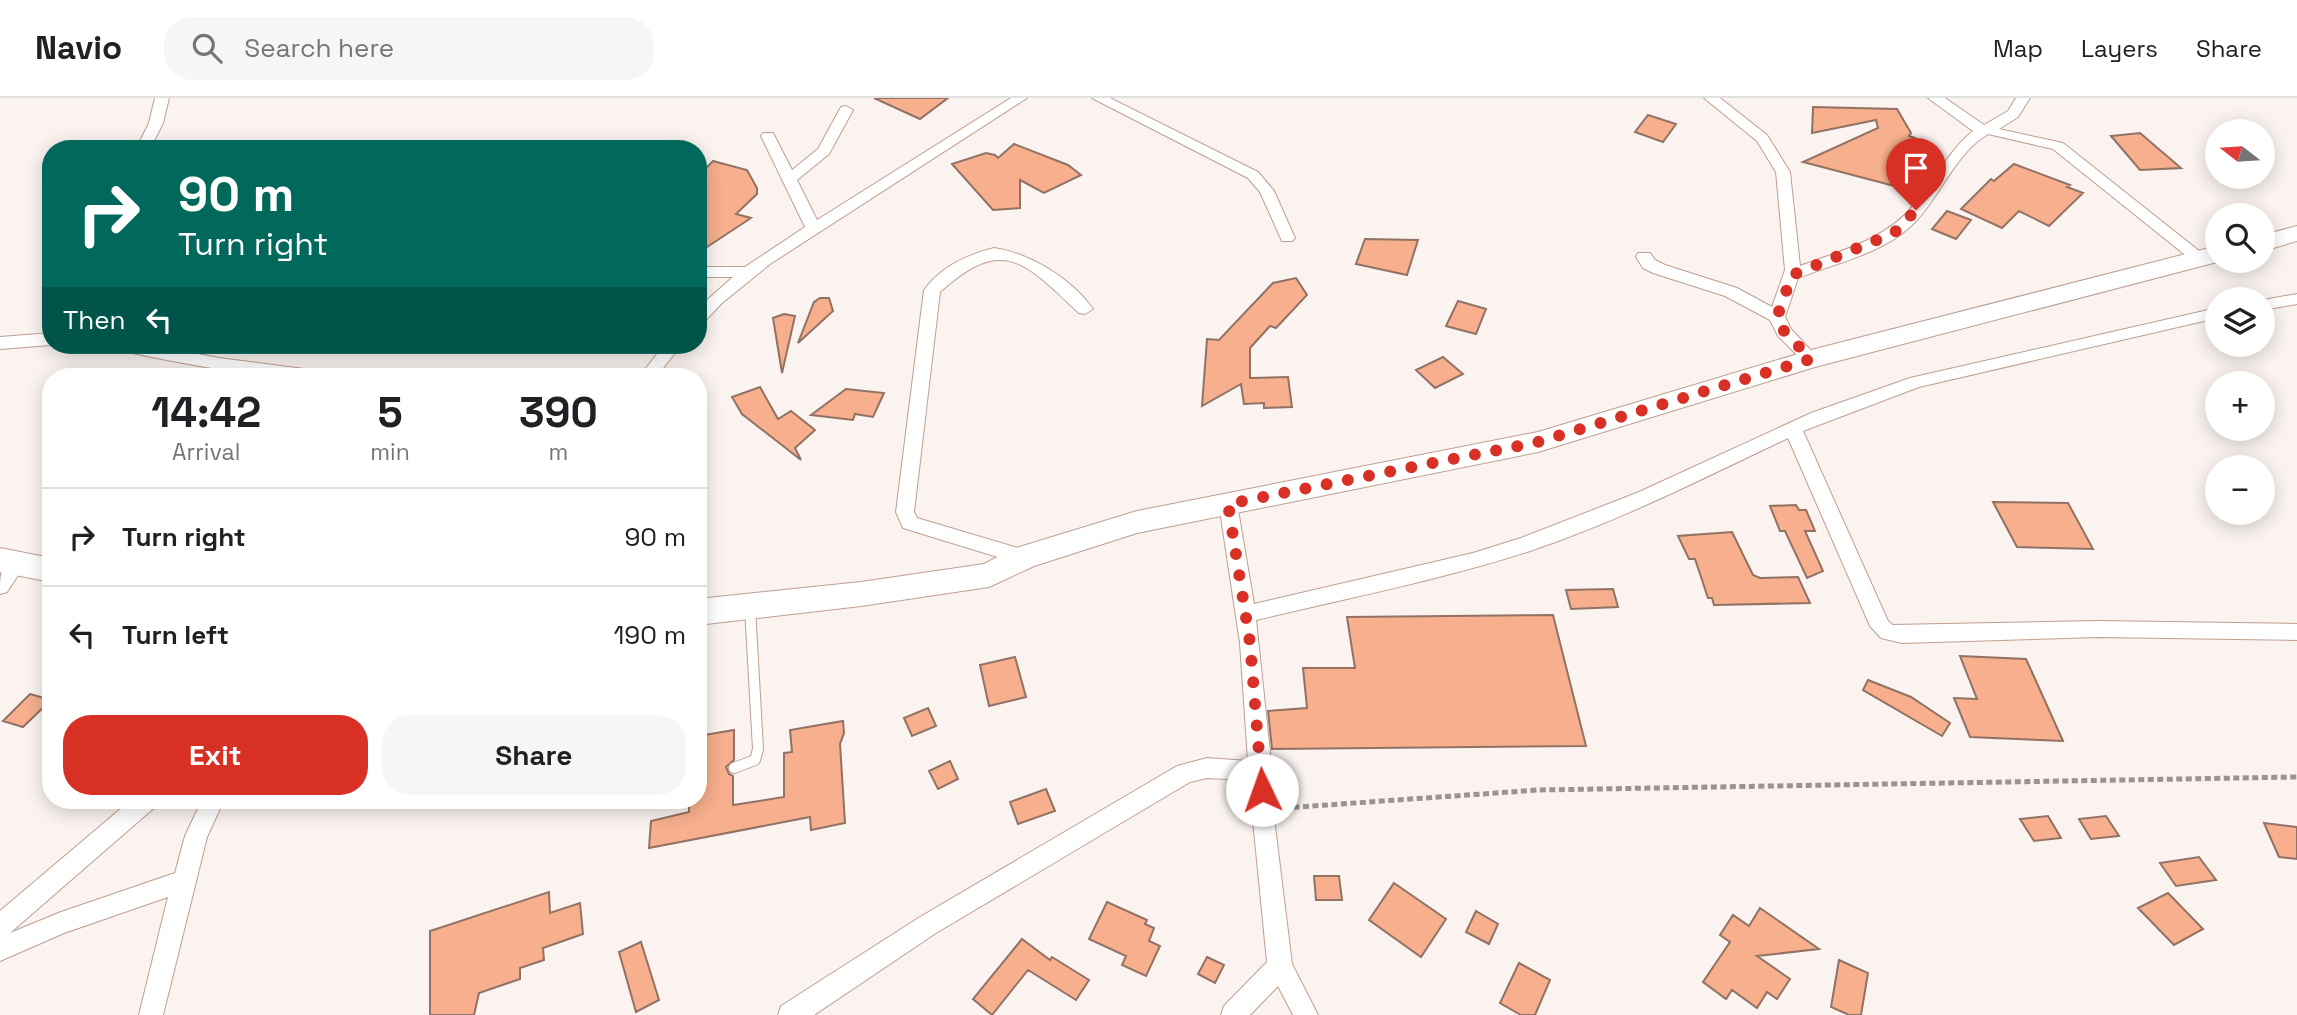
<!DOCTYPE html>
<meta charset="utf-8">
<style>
body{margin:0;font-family:"Space Grotesk",sans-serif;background:#f6f6f6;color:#202124;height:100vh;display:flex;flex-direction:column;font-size:26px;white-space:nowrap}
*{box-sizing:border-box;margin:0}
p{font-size:23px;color:#757577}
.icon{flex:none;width:38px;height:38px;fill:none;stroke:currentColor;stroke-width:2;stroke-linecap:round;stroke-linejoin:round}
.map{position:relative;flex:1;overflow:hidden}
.panel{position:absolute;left:42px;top:270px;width:665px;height:441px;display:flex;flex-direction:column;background:#fff;border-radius:28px;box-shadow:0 4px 18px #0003}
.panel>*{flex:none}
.top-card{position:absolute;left:42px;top:42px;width:665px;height:214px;border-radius:28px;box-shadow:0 4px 18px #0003;background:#00695c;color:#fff;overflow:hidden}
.needle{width:46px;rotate:287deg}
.buttons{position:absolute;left:2205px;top:21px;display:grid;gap:14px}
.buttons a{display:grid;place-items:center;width:70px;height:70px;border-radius:50%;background:#fff;box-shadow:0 4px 18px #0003;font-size:35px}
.pin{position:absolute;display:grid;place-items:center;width:60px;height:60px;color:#fff;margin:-72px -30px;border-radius:50% 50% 50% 0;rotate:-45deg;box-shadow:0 0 7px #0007}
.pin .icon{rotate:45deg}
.me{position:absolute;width:77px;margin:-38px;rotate:357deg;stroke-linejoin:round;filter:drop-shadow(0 0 5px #0008)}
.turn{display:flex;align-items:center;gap:24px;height:147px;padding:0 21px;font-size:32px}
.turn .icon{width:91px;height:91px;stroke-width:2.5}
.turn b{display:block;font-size:49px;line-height:60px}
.then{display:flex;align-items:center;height:66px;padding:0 21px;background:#0003;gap:14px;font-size:26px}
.eta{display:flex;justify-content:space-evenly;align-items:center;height:119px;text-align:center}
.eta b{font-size:42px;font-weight:700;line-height:49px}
.button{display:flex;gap:14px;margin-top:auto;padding:14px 21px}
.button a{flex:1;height:80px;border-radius:28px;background:#d93025;color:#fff;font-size:28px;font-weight:700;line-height:80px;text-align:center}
.button a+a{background:#f6f6f6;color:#202124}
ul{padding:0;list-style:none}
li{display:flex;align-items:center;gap:21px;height:98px;padding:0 21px;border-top:2px solid #e0e0e0}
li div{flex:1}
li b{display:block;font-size:26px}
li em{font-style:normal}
header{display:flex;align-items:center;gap:42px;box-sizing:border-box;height:98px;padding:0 35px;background:#fff;border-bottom:2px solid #e0e0e0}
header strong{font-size:33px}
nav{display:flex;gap:38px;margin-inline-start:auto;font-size:24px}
.search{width:490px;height:63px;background:#f6f6f6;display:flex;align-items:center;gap:18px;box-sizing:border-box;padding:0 24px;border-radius:28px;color:#757577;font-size:26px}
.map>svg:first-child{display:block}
.building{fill:#f7af8d;stroke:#917264;stroke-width:2}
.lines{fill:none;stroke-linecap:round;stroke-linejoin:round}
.lane-casing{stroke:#bf9f8f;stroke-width:12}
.street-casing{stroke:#bf9f8f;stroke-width:2}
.primary-casing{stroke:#bf9f8f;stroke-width:2}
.path{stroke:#9c928e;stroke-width:5;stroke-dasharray:6 3.5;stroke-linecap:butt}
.lane{stroke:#fff;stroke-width:10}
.street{fill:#fff;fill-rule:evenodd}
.primary{fill:#fff;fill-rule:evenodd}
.route{stroke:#d93025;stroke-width:12;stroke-dasharray:0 21.6}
</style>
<header>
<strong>Navio</strong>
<div class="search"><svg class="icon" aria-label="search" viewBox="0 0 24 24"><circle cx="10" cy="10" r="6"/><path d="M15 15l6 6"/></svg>Search here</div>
<nav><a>Map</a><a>Layers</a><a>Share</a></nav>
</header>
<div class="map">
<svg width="2297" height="917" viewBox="0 0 2297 917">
<rect width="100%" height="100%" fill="#faf3f0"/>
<path class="building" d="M874 0H948L920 21Z
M1813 9 1897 11 1911 35 1909 38 1915 40 1902 90 1803 64 1878 30 1876 22 1812 35Z
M1648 17 1676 26 1663 44 1635 34Z
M2140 35 2181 70 2140 72 2111 38Z
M1014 46 1068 67 1081 77 1044 95 1020 82V110L993 112 952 66 986 55 995 57 998 60Z
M713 63 747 72 757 90V96L736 116 751 120 698 155V78Z
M2014 66 2070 87 2067 89 2083 95 2049 128 2019 113 2002 130 1961 111 1991 81 1994 83Z
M1947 113 1971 122 1956 141 1932 131Z
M1365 141 1418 142 1407 177 1356 166Z
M1296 180 1307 197 1276 230 1270 228 1250 250V280L1288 279 1292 309 1264 310V305L1244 306 1241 286 1202 308 1207 241 1219 242 1273 185Z
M820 200H829L833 213 798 245 814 204Z
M1458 203 1486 211 1476 236 1446 228Z
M784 216 795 218 782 275 773 220Z
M1443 259 1463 276 1435 290 1416 272Z
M760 289 778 321 791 313 815 332 795 350 801 362 742 316 732 299Z
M846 291 884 295 873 319 855 316 853 322 811 317Z
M1993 404 2068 405 2093 451 2017 449Z
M1796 407 1799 412H1806L1815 433H1805L1823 473 1807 480 1785 433H1780L1770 408Z
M1732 434 1753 477 1760 480 1798 479 1810 505 1714 507 1712 500H1708L1695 461H1689L1678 438Z
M1613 491 1618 509 1571 511 1566 492Z
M1553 517 1586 648 1272 651 1268 613 1307 610 1303 570H1355L1347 519Z
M1960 558 2026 561 2063 643 1970 639 1954 600 1977 601Z
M1015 559 1026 599 989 608 980 567Z
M1868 582 1911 599 1950 625 1942 638 1863 592Z
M30 596 51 602 23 629 3 623Z
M928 610 936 628 912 638 904 620Z
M843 623 844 635 840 646 845 725 811 732 810 719 649 750 651 723 689 714V702H698V638L734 632V662L726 669 729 676 733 678V707L784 699V655L792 654 790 632Z
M950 663 958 681 938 691 929 673Z
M1046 691 1055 713 1018 726 1010 704Z
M2048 718 2061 740 2034 743 2020 721Z
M2106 718 2119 738 2091 741 2079 721Z
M2264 725 2297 729V761L2279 759Z
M2199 759 2216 782 2176 788 2160 765Z
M1314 778H1339L1342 802H1316Z
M1394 785 1446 821 1421 859 1369 822Z
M549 794 550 815 580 805 583 836 543 850 544 862 520 870V881L479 895 474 917H430V833Z
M2168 795 2203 831 2174 847 2138 810Z
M1107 804 1147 822 1145 826 1154 830 1149 843 1160 848 1146 878 1122 867 1126 858 1089 841Z
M1760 810 1819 851 1757 858 1790 881 1777 901 1767 894 1757 910 1732 892 1726 901 1703 884 1730 844 1720 837 1733 817 1749 828Z
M1476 813 1498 826 1489 846 1466 834Z
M1022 841 1050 862 1052 859 1089 882 1076 902 1028 872 992 917 973 901Z
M641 844 659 902 636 914 619 854Z
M1207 859 1224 867 1215 885 1198 876Z
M1839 862 1868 875 1861 917H1849L1831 909Z
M1519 865 1550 882 1535 917H1521L1500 905Z"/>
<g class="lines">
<defs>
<path id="lane" d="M734 670 755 662 758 651 750 510"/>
<path id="street" d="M155 0H169L163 25 150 51H136L149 25Z
M1011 0H1027L770 166 722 205 704 224 698 225V210L733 179H698V169H745L805 129 761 38 763 35H773L792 72 818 51 841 9 846 8 853 12 829 56 797 82 817 122Z
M1092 0H1110L1258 74 1274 93 1295 140 1292 143H1282L1260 94 1248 80Z
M1704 0H1720L1767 37 1790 74 1800 168C1840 153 1885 142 1913 108 1934 84 1948 53 1973 33L1928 0H1945L1984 27 2008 13 2016 0H2030L2018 19 1999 31 2063 45 2208 160 2200 165 2194 164 2053 51 1988 36C1953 57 1940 101 1911 128 1881 156 1836 165 1798 180L1785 219 1791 231 1819 261 1811 267 1805 265 1778 238 1770 222 1725 198 1653 175 1643 170 1636 159 1638 155H1650L1655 162 1665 167 1737 190 1772 209 1785 172 1776 74 1757 43Z
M994 150C1030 155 1072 181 1093 211L1085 216 1079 215C1025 165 1004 136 940 194L914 414 917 420 1031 454 1034 459 1031 464 1024 467 903 430 896 414 924 192C941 169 966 157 994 150Z
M2297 196V206L2263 212V202Z
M2217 210V220L1919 289 1803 333 1888 523 1893 527 2098 523 2297 526V542L2098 539 1902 545 1881 540 1870 528 1788 340C1704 380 1619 423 1530 453 1441 482 1348 500 1256 522L1272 673 1273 712 1292 866 1318 917H1293L1278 888 1250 917H1221L1224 908 1267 864 1249 682 1207 680 1190 684 936 835 814 917H778L781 908 920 819 1177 668 1207 660 1248 663 1240 545 1219 406 1221 401H1235L1237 406 1254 506 1473 455 1521 440 1639 394 1811 315 1910 280Z
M51 235V247L0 251V239Z
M114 247H150L219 260 312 272 321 278C253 281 188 266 122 253L116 251Z
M664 247H681L657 278H640Z
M16 457 23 460 26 465 7 494 0 496C0 480 0 463 16 457Z
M131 702H158L155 709 10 835 61 814 175 775 185 738 202 702H224L207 739 163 917H139L168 799 64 835 0 863V813Z"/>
<path id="primary" d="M2297 128V143L2263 153V137Z
M2217 148V163H2221L1815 269 1538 354 1137 435 1034 468 989 489 861 508 698 527V501L861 484 984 466 1013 451 1137 413 1538 334 1811 252Z
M0 450 51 460V484L0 474Z"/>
</defs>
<use href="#lane" class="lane-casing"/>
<use href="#street" class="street-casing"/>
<use href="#primary" class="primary-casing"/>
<path class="path" d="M1284 710 1538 692 2297 679"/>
<use href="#lane" class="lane"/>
<use href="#street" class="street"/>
<use href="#primary" class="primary"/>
</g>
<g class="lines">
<path class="route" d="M1262 692 1250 545 1228 406 1538 344 1811 261 1784 233 1777 219 1792 177 1894 135 1916 112"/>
</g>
</svg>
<div class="buttons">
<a><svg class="needle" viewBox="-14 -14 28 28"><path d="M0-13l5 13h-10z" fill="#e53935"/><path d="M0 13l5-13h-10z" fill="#757577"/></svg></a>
<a><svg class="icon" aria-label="search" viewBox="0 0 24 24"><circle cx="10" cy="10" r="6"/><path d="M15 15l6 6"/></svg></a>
<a><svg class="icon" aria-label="layers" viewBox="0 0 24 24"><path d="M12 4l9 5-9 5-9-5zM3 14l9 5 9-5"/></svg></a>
<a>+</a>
<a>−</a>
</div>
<div class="pin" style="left:1916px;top:112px;background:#d93025"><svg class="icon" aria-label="arrive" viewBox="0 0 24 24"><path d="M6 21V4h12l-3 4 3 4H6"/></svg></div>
<svg class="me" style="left:1262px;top:692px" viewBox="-20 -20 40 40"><circle r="19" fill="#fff"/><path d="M0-13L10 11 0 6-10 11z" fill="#d93025"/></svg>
<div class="top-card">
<div class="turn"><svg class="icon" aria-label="right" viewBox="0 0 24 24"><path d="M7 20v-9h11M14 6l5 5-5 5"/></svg><div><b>90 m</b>Turn right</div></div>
<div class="then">Then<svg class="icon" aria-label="left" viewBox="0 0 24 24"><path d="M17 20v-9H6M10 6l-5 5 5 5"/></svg></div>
</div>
<section class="panel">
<div class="eta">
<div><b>14:42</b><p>Arrival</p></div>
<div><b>5</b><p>min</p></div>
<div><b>390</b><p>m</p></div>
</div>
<ul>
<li><svg class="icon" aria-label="right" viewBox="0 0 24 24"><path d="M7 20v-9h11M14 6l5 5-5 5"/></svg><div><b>Turn right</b></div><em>90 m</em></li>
<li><svg class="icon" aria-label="left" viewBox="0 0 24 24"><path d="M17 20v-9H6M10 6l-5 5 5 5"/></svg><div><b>Turn left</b></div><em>190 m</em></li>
</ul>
<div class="button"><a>Exit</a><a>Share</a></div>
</section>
</div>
